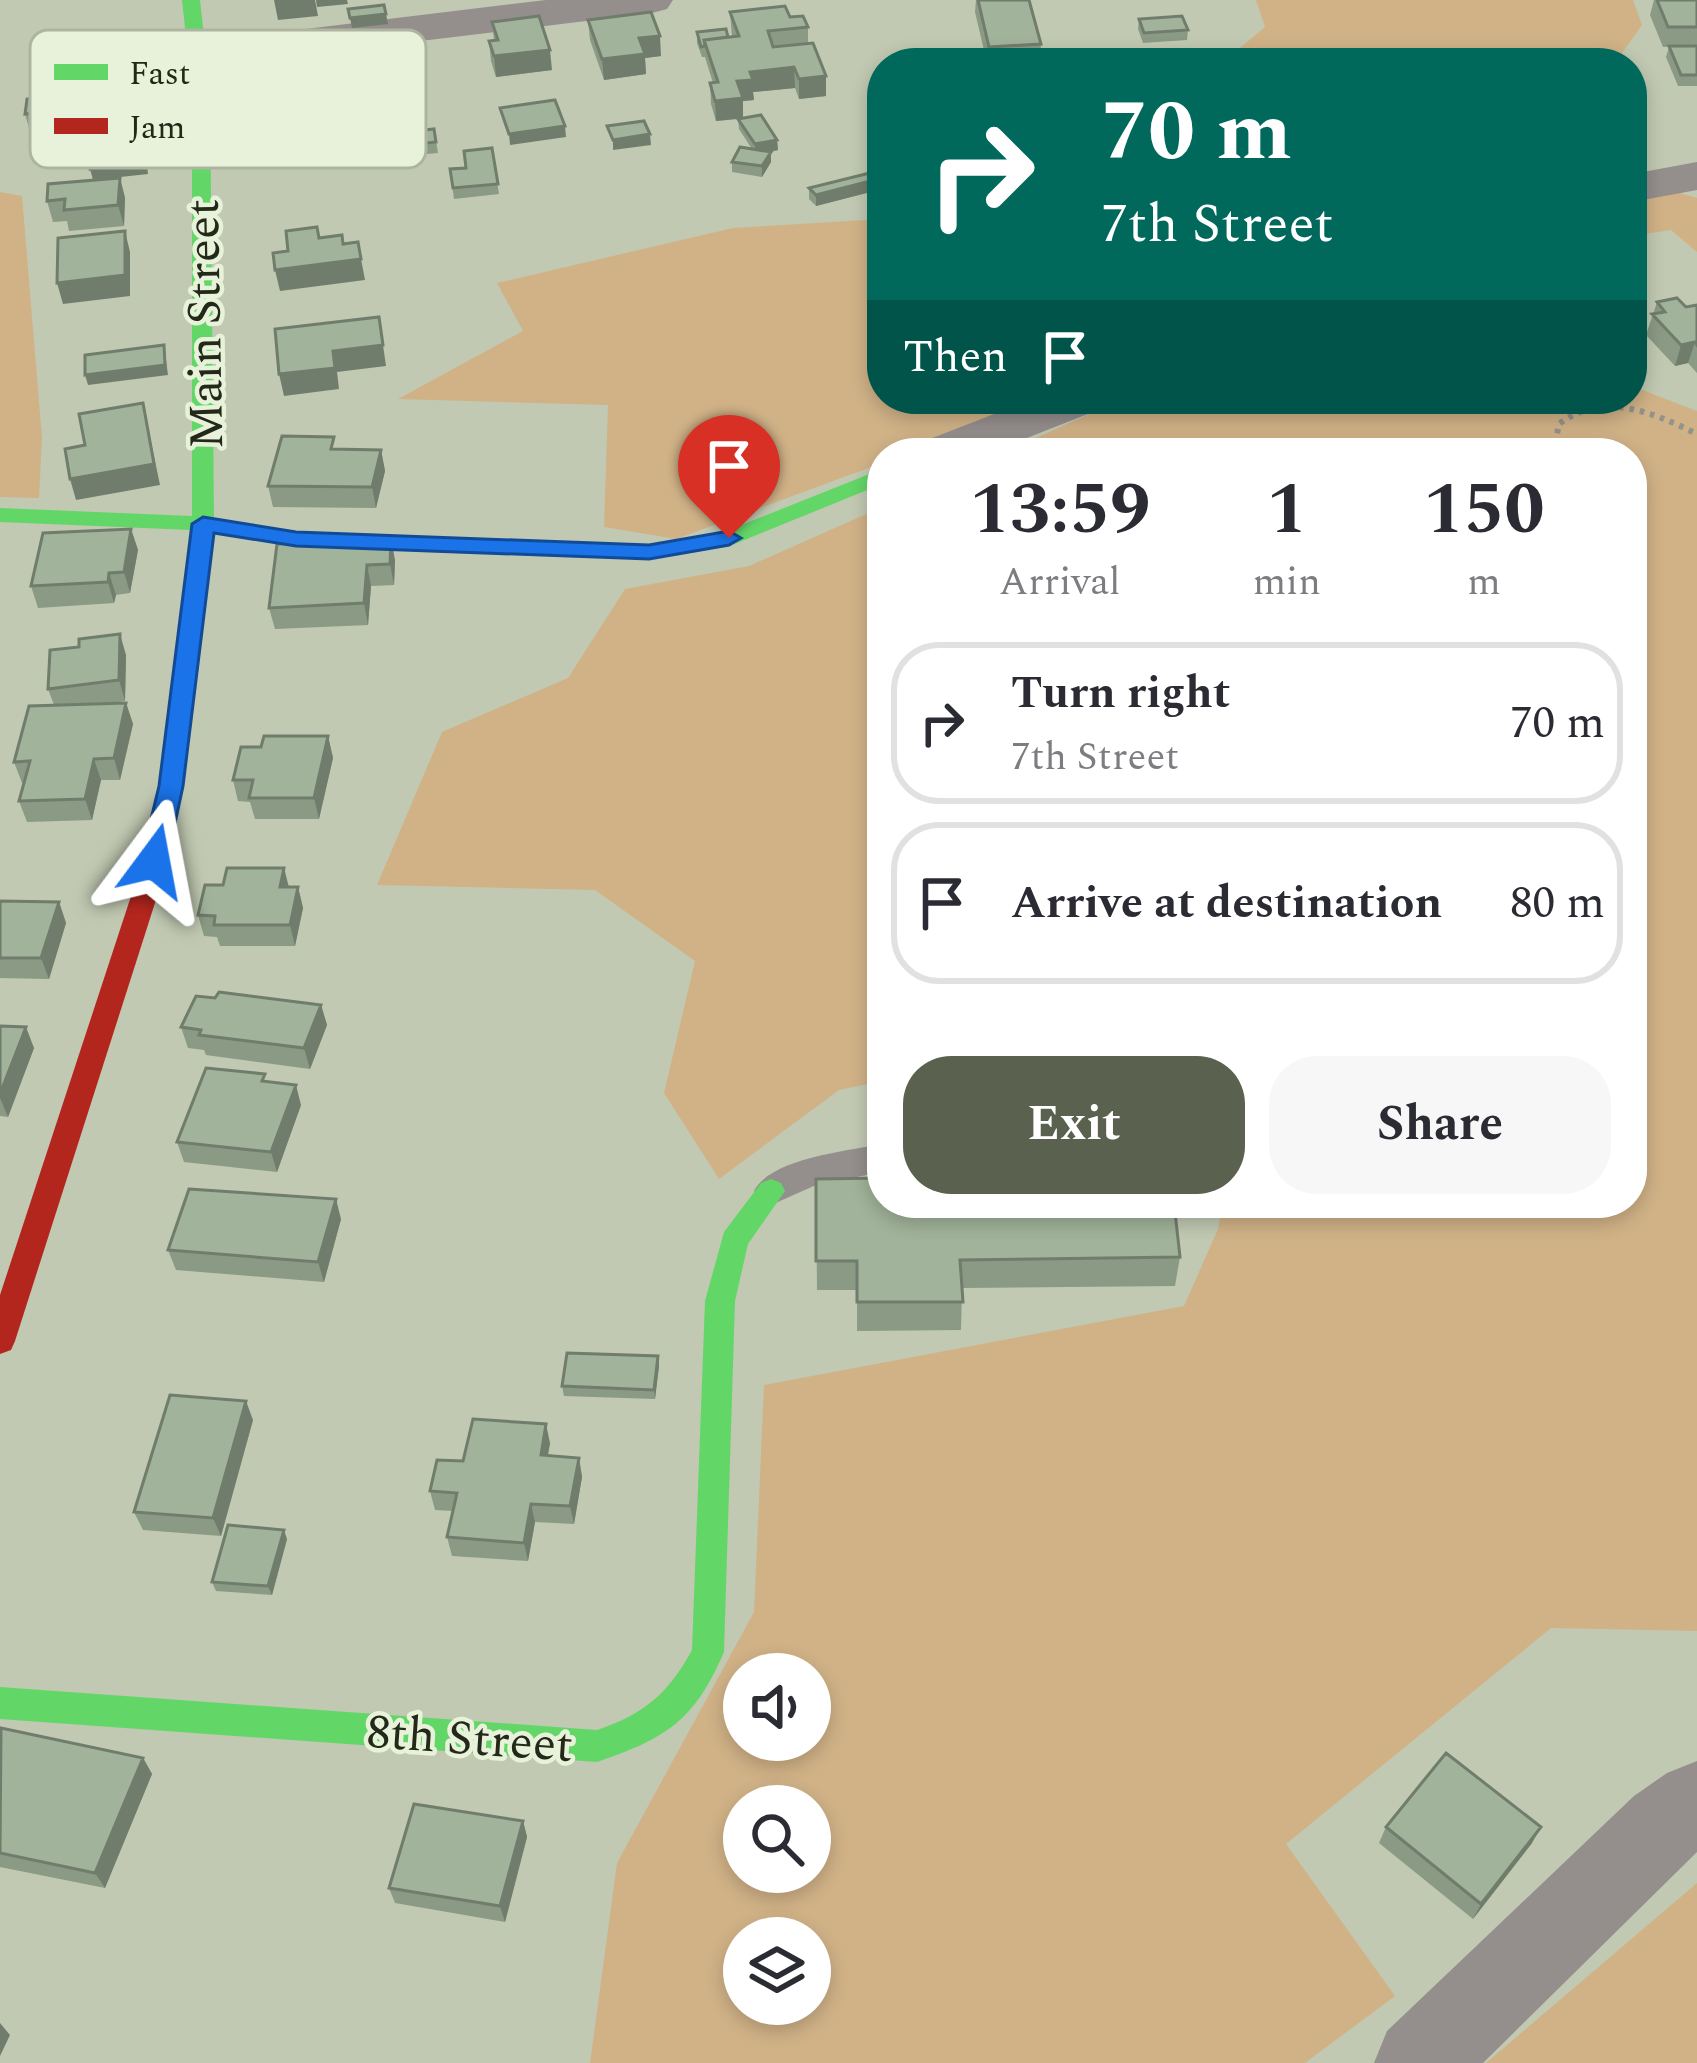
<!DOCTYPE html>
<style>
body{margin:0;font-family:Spectral,serif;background:#f7f7f7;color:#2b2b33;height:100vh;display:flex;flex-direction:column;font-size:45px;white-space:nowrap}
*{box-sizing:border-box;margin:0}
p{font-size:39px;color:#7c7c81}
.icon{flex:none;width:66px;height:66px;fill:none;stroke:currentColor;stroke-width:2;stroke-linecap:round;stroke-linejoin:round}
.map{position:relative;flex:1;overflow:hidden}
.details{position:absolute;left:867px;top:438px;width:780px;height:780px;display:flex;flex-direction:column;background:#fff;border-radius:48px;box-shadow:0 6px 18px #0003}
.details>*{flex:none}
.top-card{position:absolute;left:867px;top:48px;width:780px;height:366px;border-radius:48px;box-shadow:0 6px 18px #0003;background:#00695c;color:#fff;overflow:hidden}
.buttons{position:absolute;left:723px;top:1653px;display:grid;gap:24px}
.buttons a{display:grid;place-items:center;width:108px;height:108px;border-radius:50%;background:#fff;box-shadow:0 6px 18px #0003;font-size:60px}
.pin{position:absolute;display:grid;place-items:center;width:102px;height:102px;color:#fff;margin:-123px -51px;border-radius:50% 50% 50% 0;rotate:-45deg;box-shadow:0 0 12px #0007}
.pin .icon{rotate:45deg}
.me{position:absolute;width:132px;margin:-66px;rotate:13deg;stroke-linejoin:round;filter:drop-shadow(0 0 9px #0008)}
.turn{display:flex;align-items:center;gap:42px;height:252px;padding:0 36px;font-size:54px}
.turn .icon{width:156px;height:156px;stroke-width:2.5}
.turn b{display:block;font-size:84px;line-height:102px}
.then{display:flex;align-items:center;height:114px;padding:0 36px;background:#0003;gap:24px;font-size:45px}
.eta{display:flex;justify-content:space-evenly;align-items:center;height:204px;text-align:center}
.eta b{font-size:72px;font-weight:700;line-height:84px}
.button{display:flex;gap:24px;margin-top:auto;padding:24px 36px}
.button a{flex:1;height:138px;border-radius:48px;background:#5a614e;color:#fff;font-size:48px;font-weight:700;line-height:138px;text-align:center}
.button a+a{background:#f7f7f7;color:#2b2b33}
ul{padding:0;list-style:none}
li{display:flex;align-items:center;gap:36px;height:162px;margin:0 24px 18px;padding:0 12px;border:6px solid #e1e1e2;border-radius:48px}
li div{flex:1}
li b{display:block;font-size:45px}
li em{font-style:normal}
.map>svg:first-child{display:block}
.green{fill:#d1b287;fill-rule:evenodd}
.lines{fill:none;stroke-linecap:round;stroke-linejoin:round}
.path{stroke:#93928b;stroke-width:6;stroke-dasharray:4.5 6;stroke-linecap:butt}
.lane{fill:#948e8d;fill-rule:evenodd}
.street{fill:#948e8d;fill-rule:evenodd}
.fast{fill:#63d668;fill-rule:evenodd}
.jam{fill:#b3261e;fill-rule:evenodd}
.wall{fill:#8a9a84}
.shaded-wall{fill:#717d6c}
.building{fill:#a1b39a;stroke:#717d6c;stroke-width:3}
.route{fill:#1a73e8;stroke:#114b97;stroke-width:3}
.labels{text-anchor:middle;stroke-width:9;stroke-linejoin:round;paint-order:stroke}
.street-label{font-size:48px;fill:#232918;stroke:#e8f1da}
.key{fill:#e8f1da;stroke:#adb5a0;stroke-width:3}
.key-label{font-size:33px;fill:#232918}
</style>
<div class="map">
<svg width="1697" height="2063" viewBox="0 0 1697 2063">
<rect width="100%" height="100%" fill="#c1c9b2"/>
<path class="green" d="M1256 0H1633L1642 25 1615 63H1222L1265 27Z
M1632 179 1697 198V252L1671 230 1632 236Z
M0 192 22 196 42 438 39 498 0 497Z
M882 219V399H1049L907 453H882V463L676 539 604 527 608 405 398 399 523 331 497 283 733 228Z
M1632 386 1697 411V1631L1551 1628 1286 1844 1395 1996 1305 2063H590L617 1863 754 1612 764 1385 1184 1306 1218 1229 1223 1203H1632V453H1002L1123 399H1632ZM744 1674H810V1740H744ZM744 1806H810V1872H744ZM744 1938H810V2004H744Z
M882 507V1081L839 1090 719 1179 664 1093 695 961 595 890 377 885 442 732 568 678 625 589 749 566Z
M1697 1883V2063H1486Z"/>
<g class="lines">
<path class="path" d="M1562 453 1556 439 1559 424C1603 391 1652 412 1697 434"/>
<path class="lane" d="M882 1144V1172L816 1185 771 1205 759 1201 754 1191C771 1158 848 1151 882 1144Z"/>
<path class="street" d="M546 0H673L667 9 652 13 197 68 182 64 175 55 182 46 197 42Z
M1697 162V190L1632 202V174Z
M1033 399H1106L1098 410 989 453H915L922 442Z
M1697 1761V1852L1483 2063H1374L1387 2031 1634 1796 1667 1773Z"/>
<path class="fast" d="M182 0H200L210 92 214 519 296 532 649 545 724 532 882 469V484L737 543 649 559 296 546 213 533 183 786 162 881 149 890 136 881 159 786 191 530 0 522V508L192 516V92Z
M771 1179 781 1183 785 1191 748 1244 735 1301 724 1652C694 1721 667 1738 597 1762L0 1719V1687L597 1730C644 1714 668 1694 692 1650L705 1301 724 1232 761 1183Z"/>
<path class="jam" d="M149 872 162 881 15 1341 11 1350 0 1354V1295L136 881Z"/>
</g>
<path class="wall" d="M976 0H1029L1041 44 1040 63H987L975 12Z
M1654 0H1697V86H1678L1666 57 1669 47H1663L1650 15Z
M730 12 790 17 808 27V43L826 96 799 99 795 88 753 92 754 100 743 101V118L777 140 778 150 770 152 771 162 762 177 732 172V162L752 149 739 129 738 119H740L716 121 711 104 710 83H713L705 57H702L697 43V32L732 37Z
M1139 19 1188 30 1187 40 1143 43 1138 29Z
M588 20 661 56 645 58 646 74 604 80 590 40Z
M492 22 552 70 496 77 491 61 489 41 494 40Z
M87 39 121 56 123 77 110 78 114 94 112 127 31 135 25 114 37 98 42 84Z
M337 43 341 64 339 97 281 100 279 92 272 93 268 73 279 58Z
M356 104 359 125V148L276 155 272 134Z
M434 129 438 153 382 158 378 135Z
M492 148 499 194 454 199 450 169 466 168Z
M882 170V189L816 206 809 199V188Z
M120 178 125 198 124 226 69 231 67 221 53 222 47 201Z
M1657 302 1686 307 1697 305V373L1688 363 1675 366 1646 335Z
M337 449 381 450 385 471 376 508 273 507 268 486Z
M131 529 138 550 130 593 116 595 114 603 38 608 31 586Z
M277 544 395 560 394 585 371 586 368 625 275 629 269 608Z
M126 655 125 701 113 703H126L133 724 120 780H101L92 820 27 822 19 801 24 783H22L14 762 54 705 48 689Z
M328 736 333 758 319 819H255L250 802 238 801 233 780 261 747Z
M284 868 289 887H298L303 908 295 946H220L217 937 204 936 198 915 223 885Z
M0 901 59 902 66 923 49 979 0 978Z
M215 998 321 1005 327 1025 310 1069 206 1055 204 1050 188 1048 181 1027Z
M0 1026 34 1048 8 1117 0 1116Z
M267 1082 301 1105 277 1172 184 1162 177 1142Z
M816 1179 1180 1257 1175 1286 962 1288 961 1330 857 1331V1290H817Z
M341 1219 324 1282 176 1270 168 1250Z
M658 1356 659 1366 655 1399 564 1396 562 1386Z
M253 1420 221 1536 143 1530 134 1512Z
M550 1443 548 1456 579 1458 582 1477 574 1524 535 1522 528 1561 452 1556 447 1537 453 1511 435 1510 430 1491 463 1461Z
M287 1539 272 1595 216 1591 212 1582Z
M0 1730 143 1758 152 1774 105 1888 0 1867Z
M523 1821 527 1837 505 1922 395 1903 389 1888Z
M1386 1827 1532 1843 1473 1919 1379 1843Z"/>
<path class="shaded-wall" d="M274 0H315L318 16 278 20Z
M316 0H347L348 4 317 7Z
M386 14 388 24 352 28 350 18Z
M117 36 121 56 123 77 110 78 114 94 112 127 107 107 42 86 37 66Z
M660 36 661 56 645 58 646 74 604 80 602 59 639 38Z
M337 43 341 64 339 97 335 76Z
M550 50 552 70 496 77 494 56Z
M794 67 795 88 753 92 754 100 743 101V118L716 121 715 101 750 72Z
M826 76V96L799 99V79Z
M356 104 359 125V148L355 128Z
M565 126 566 137 510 145 509 134Z
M650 134 651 145 613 150V140Z
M777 140 778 150 755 154V144Z
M145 146 148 174 93 180 90 169Z
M771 152V162L762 177V166Z
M120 178 125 198 124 226 118 205Z
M882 178V189L816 206V195Z
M125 231 130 252V296L63 304 57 283Z
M361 259 365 280 280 291 275 270Z
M379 317 386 366 337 372 339 389 284 396 279 374 333 351Z
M1695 342 1688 363 1675 366 1681 345Z
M164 345 168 375 88 385 85 375Z
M143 403 160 485 76 500 70 479Z
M381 450 385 471 376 508 372 487Z
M131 529 138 550 130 593 124 572Z
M391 538 395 560 394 585 390 564Z
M367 565 371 586 368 625 364 603Z
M109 573 116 595 114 603 108 582Z
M120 634 126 655 125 701 119 680Z
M126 703 133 724 120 780 114 758Z
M328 736 333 758 319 819 314 798Z
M94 759 101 780 92 820 85 799Z
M284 868 289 889 280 887Z
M298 887 303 908 295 946 290 925Z
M59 902 66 923 49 979 41 958Z
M321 1005 327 1025 310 1069 304 1048Z
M26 1027 34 1048 8 1117 0 1098V1094Z
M296 1085 301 1105 277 1172 271 1152Z
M336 1199 341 1219 324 1282 318 1262Z
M658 1356 659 1366 655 1399 654 1390Z
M246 1401 253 1420 221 1536 213 1518Z
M546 1424 550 1443 544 1474 541 1455Z
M579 1458 582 1477 574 1524 570 1506Z
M531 1504 535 1522 528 1561 524 1543Z
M284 1530 287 1539 272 1595 268 1586Z
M143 1758 152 1774 105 1888 95 1873Z
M523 1821 527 1837 505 1922 500 1906Z
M1541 1827 1532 1843 1473 1919 1481 1904Z
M0 2023 10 2035 0 2056Z"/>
<path class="building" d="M978 0H1029L1041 44 989 47Z
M1657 0H1697V27H1668Z
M384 5 386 14 350 18 348 9Z
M785 6 790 17 803 16 808 27 768 31 773 47 813 43 826 76 799 79 794 67 750 72 753 80 737 81 743 98 715 101 710 83 718 82 704 40 739 36 730 12Z
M651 12 660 36 639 38 645 54 602 59 588 20Z
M539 16 550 50 494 56 489 41 498 40 492 22Z
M1182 16 1188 30 1144 33 1139 19Z
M726 29 728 37 704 40 705 46 701 47 697 32Z
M1669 46H1697V75H1681Z
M109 74 107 107 25 114 27 99 37 98 39 84Z
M555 100 565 126 509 134 500 108Z
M761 115 777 140 755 144 738 119Z
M644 121 650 134 613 140 607 126Z
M434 129 436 142 380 148 378 135Z
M145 146 146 163 90 169V152Z
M740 147 771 152 762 166 732 162Z
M492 148 498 184 453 188 450 169 466 168 464 151Z
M882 170V178L816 195 809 188Z
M120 178 118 205 64 210 65 199 47 201 48 184Z
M317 227 319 238 342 235 343 244 358 242 361 259 275 270 273 253 288 251 286 231Z
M125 231V275L57 283 58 238Z
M1677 298 1686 307 1697 305V345L1695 342 1681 345 1652 314 1665 312 1657 302Z
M379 317 383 345 333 351 335 368 279 374 275 329Z
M164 345 165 365 85 375V355Z
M143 403 154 464 70 479 65 449 85 445 79 414Z
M282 436 334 437 331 449 381 450 372 487 268 486Z
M131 529 124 572 109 573 108 582 31 586 43 533Z
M391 538 390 564 367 565 364 603 269 608 277 544Z
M120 634 119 680 48 689 50 650 79 647V639Z
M126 703 114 758 94 759 85 799 19 801 30 761 14 762 29 706Z
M264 736H328L314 798H249L253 780H233L241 747H261Z
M227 868H284L280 887H298L290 925H214L215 916 198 915 205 885H223Z
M0 901 59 902 41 958H0Z
M219 992 321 1005 304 1048 199 1035 201 1030 181 1027 196 996 215 998Z
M0 1026 26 1027 0 1094Z
M206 1068 265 1074 262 1081 296 1085 271 1152 177 1142Z
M882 1178V1203H1174L1180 1257 960 1260 963 1302H857V1261H816V1179Z
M189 1189 336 1199 318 1262 168 1250Z
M567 1353 658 1356 654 1390 562 1386Z
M170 1395 246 1401 213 1518 134 1512Z
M473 1419 546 1424 541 1455 579 1458 570 1506 531 1504 524 1543 447 1537 457 1493 430 1491 437 1460 463 1461Z
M228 1525 284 1530 268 1586 212 1582Z
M1 1728 143 1758 95 1873 0 1853Z
M1446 1753 1541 1827 1481 1904 1386 1827Z
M414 1804 523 1821 500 1906 389 1888Z"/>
<path class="route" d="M203 517 296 532 649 545 729 531 741 538 729 545 649 559 296 546 214 533 183 786 167 861 154 871 141 861 159 786 192 524Z"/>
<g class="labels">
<g class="street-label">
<text transform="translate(203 324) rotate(-91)" y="17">Main Street</text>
<text transform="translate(470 1737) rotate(4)" y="17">8th Street</text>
</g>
</g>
<rect x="30" y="30" width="396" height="138" rx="18" class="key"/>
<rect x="54" y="64" width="54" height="16" fill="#63d668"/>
<rect x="54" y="118" width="54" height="16" fill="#b3261e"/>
<g class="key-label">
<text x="129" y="84">Fast</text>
<text x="129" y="138">Jam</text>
</g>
</svg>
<div class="buttons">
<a><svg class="icon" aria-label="sound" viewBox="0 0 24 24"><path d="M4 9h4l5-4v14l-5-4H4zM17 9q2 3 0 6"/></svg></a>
<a><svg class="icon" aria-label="search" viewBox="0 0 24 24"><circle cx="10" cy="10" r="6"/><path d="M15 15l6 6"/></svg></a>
<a><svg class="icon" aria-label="layers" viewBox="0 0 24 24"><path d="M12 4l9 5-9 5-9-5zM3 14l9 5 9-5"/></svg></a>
</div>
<div class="pin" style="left:729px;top:538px;background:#d93025"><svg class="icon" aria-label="arrive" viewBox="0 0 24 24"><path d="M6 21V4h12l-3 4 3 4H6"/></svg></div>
<svg class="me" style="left:154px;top:861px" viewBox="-20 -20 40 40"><path d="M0-17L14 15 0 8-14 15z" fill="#1a73e8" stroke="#fff" stroke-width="4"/></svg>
<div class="top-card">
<div class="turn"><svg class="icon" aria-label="right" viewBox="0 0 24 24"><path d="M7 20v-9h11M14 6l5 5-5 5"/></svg><div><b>70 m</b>7th Street</div></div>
<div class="then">Then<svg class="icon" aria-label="arrive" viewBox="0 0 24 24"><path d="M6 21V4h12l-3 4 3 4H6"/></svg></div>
</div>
<section class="details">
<div class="eta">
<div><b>13:59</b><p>Arrival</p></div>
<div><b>1</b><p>min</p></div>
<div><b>150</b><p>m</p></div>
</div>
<ul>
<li><svg class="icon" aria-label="right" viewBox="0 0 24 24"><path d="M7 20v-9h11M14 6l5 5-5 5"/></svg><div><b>Turn right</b><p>7th Street</p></div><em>70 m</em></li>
<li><svg class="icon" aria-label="arrive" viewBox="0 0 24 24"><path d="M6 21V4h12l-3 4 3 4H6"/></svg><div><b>Arrive at destination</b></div><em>80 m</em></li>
</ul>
<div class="button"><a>Exit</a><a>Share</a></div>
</section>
</div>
